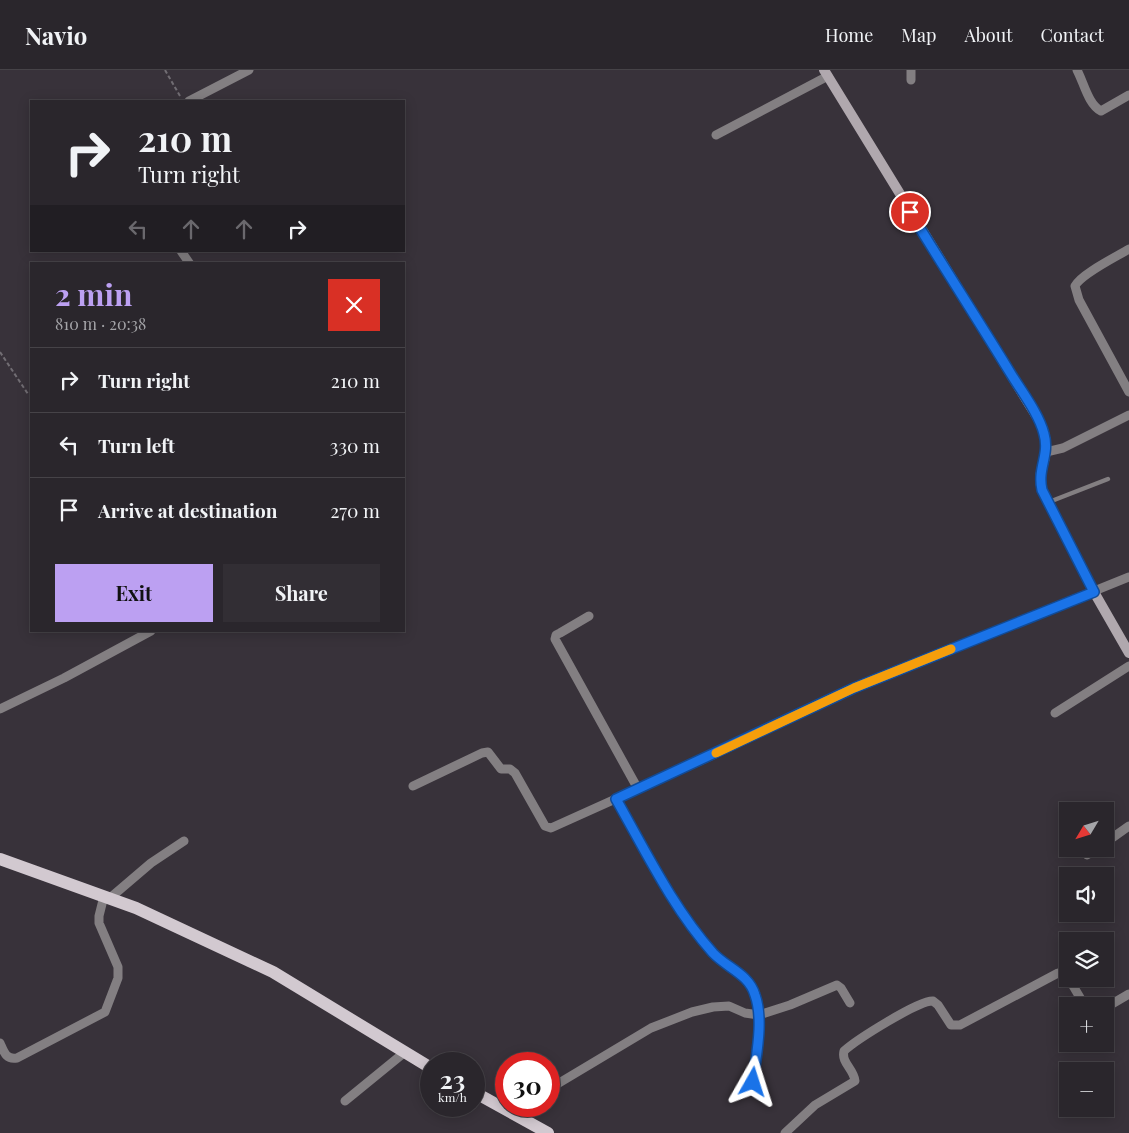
<!DOCTYPE html>
<meta charset="utf-8">
<style>
body{margin:0;font-family:"Playfair Display",serif;background:#322e34;color:#f1f3f6;height:100vh;display:flex;flex-direction:column;font-size:19px;white-space:nowrap}
*{box-sizing:border-box;margin:0}
p{font-size:16px;color:#a5a5a9}
.icon{flex:none;width:28px;height:28px;fill:none;stroke:currentColor;stroke-width:2;stroke-linecap:round;stroke-linejoin:round}
.map{position:relative;flex:1;overflow:hidden}
.panel{position:absolute;left:30px;top:192px;width:375px;height:370px;display:flex;flex-direction:column;background:#2a262c;border-radius:0px;box-shadow:0 2px 12px #0003,0 0 0 1px #464348}
.panel>*{flex:none}
.banner{position:absolute;left:30px;top:30px;width:375px;height:152px;border-radius:0px;box-shadow:0 2px 12px #0003,0 0 0 1px #464348;background:#2a262c;color:#f1f3f6;overflow:hidden}
.needle{width:32px;rotate:232deg}
.tools{position:absolute;left:1059px;top:732px;display:grid;gap:10px}
.tools a{display:grid;place-items:center;width:55px;height:55px;border-radius:0px;background:#2a262c;box-shadow:0 2px 12px #0003,0 0 0 1px #464348;font-size:25px}
.speed{position:absolute;left:420px;top:982px;display:flex;gap:10px;font-size:25px;font-weight:700;text-align:center}
.speed>*{display:grid;place-content:center;width:65px;height:65px;border-radius:50%;background:#2a262c;box-shadow:0 2px 12px #0003,0 0 0 1px #464348;line-height:1}
.speed small{font-size:12px;font-weight:400}
.speed .limit{border:8px solid #d22;background:#fff;color:#111}
.pin{position:absolute;display:grid;place-items:center;width:42px;height:42px;color:#fff;margin:-21px;border:2px solid #fff;border-radius:50%;box-shadow:0 1px 5px #0007}
.me{position:absolute;width:55px;margin:-28px;rotate:6deg;stroke-linejoin:round;filter:drop-shadow(0 0 4px #0008)}
.turn{display:flex;align-items:center;gap:18px;height:105px;padding:0 25px;font-size:22px}
.turn .icon{width:65px;height:65px;stroke-width:2.5}
.turn b{display:block;font-size:35px;line-height:42px}
.lanes{display:flex;align-items:center;height:48px;padding:0 25px;background:#0003;justify-content:center;gap:25px;direction:ltr}
.lanes .off{opacity:.35}
.round{display:grid;place-items:center;flex:none;width:52px;height:52px;border-radius:0px;background:#322e34}
.head{display:flex;align-items:center;justify-content:space-between;height:85px;padding:0 25px}
h1{font-size:30px;font-weight:700;line-height:38px;color:#bca0f2}
.action{display:flex;gap:10px;margin-top:auto;padding:10px 25px}
.action a{flex:1;height:58px;border-radius:0px;background:#bca0f2;color:#111;font-size:20px;font-weight:700;line-height:58px;text-align:center}
.action a+a{background:#322e34;color:#f1f3f6}
ul{padding:0;list-style:none}
li{display:flex;align-items:center;gap:15px;height:65px;padding:0 25px;border-top:1px solid #464348}
li div{flex:1}
li b{display:block;font-size:19px}
li em{font-style:normal}
header{display:flex;align-items:center;gap:30px;box-sizing:border-box;height:70px;padding:0 25px;background:#2a262c;border-bottom:1px solid #464348}
header strong{font-size:24px}
nav{display:flex;gap:28px;margin-inline-start:auto;font-size:18px}
.map>svg:first-child{display:block}
.lines{fill:none;stroke-linecap:round;stroke-linejoin:round}
.path{stroke:#716d73;stroke-width:2;stroke-dasharray:4 2.5;stroke-linecap:butt}
.lane{stroke:#837f82;stroke-width:4.5}
.street{stroke:#837f82;stroke-width:9}
.secondary{stroke:#b0a8ae;stroke-width:10}
.primary{stroke:#d2c9d0;stroke-width:12}
.route-casing{stroke:#114b97;stroke-width:12}
.route{stroke:#1a73e8;stroke-width:9}
.slow{stroke:#f59e0b;stroke-width:9}
</style>
<header>
<strong>Navio</strong>
<nav><a>Home</a><a>Map</a><a>About</a><a>Contact</a></nav>
</header>
<div class="map">
<svg width="1129" height="1063" viewBox="0 0 1129 1063">
<rect width="100%" height="100%" fill="#38323a"/>
<g class="lines">
<path class="path" d="M165 0 180 26
M0 282 28 324 31 322"/>
<path class="lane" d="M1049 432 1108 409"/>
<path class="street" d="M911 0V10
M1077 0C1084 13 1088 34 1101 41L1129 25
M189 31 249 0
M716 65 828 6
M1129 179C1116 187 1081 204 1075 216L1079 230 1129 322
M181 181 190 194
M1046 382 1063 378 1129 345
M589 546 560 563 556 565 555 569 638 719
M0 639 64 608 151 561
M1055 643 1129 596
M413 716 482 683 488 682 501 699H510L515 703 545 756 551 758 711 686 854 618 1129 507
M616 729C646 781 673 838 713 883 727 898 748 904 755 925 764 949 756 986 753 1012
M1105 773 1129 756
M1087 785 1097 779
M110 828 151 793 184 771
M1069 909 1085 936
M1105 938 1129 924
M0 973C4 982 6 990 17 988L105 942 118 908V897L99 853V846L104 826
M549 1019 651 958 692 942 713 937 729 936 745 943 759 945 790 935 837 915 841 918 850 933
M345 1031 405 982
M516 1045 526 1036
M785 1063 815 1035 855 1011C854 999 841 993 844 981 856 970 919 930 933 931L938 935 951 955H960L1058 903 1062 902 1068 907"/>
<path class="secondary" d="M824 0 1040 352C1044 361 1047 370 1046 380 1045 396 1037 401 1042 420L1094 522 1129 583"/>
<path class="primary" d="M0 789 136 838 273 902 431 998
M474 1022 548 1063"/>
</g>
<g class="lines">
<defs>
<path id="route" d="M753 1012C756 986 764 950 755 925 749 904 727 898 713 883 673 838 646 782 616 729L854 618 1094 522 1042 420C1037 398 1050 385 1044 364 1039 344 1022 322 1011 304 978 250 943 196 910 142"/>
</defs>
<use href="#route" class="route-casing"/>
<use href="#route" class="route"/>
<path class="slow" d="M716 683 854 618 951 579"/>
</g>
</svg>
<div class="tools">
<a><svg class="needle" viewBox="-14 -14 28 28"><path d="M0-13l5 13h-10z" fill="#e53935"/><path d="M0 13l5-13h-10z" fill="#a5a5a9"/></svg></a>
<a><svg class="icon" aria-label="sound" viewBox="0 0 24 24"><path d="M4 9h4l5-4v14l-5-4H4zM17 9q2 3 0 6"/></svg></a>
<a><svg class="icon" aria-label="layers" viewBox="0 0 24 24"><path d="M12 4l9 5-9 5-9-5zM3 14l9 5 9-5"/></svg></a>
<a>+</a>
<a>−</a>
</div>
<div class="speed"><div>23<small>km/h</small></div><div class="limit">30</div></div>
<div class="pin" style="left:910px;top:142px;background:#d93025"><svg class="icon" aria-label="arrive" viewBox="0 0 24 24"><path d="M6 21V4h12l-3 4 3 4H6"/></svg></div>
<svg class="me" style="left:753px;top:1012px" viewBox="-20 -20 40 40"><path d="M0-17L14 15 0 8-14 15z" fill="#1a73e8" stroke="#fff" stroke-width="4"/></svg>
<div class="banner">
<div class="turn"><svg class="icon" aria-label="right" viewBox="0 0 24 24"><path d="M7 20v-9h11M14 6l5 5-5 5"/></svg><div><b>210 m</b>Turn right</div></div>
<div class="lanes"><svg class="icon off" aria-label="left" viewBox="0 0 24 24"><path d="M17 20v-9H6M10 6l-5 5 5 5"/></svg><svg class="icon off" aria-label="ahead" viewBox="0 0 24 24"><path d="M12 20V5M6 11l6-6 6 6"/></svg><svg class="icon off" aria-label="ahead" viewBox="0 0 24 24"><path d="M12 20V5M6 11l6-6 6 6"/></svg><svg class="icon" aria-label="right" viewBox="0 0 24 24"><path d="M7 20v-9h11M14 6l5 5-5 5"/></svg></div>
</div>
<section class="panel">
<div class="head"><div><h1>2 min</h1><p>810 m · 20:38</p></div><a class="round" style="background:#d93025;color:#fff"><svg class="icon" aria-label="close" viewBox="0 0 24 24"><path d="M6 6l12 12M18 6L6 18"/></svg></a></div>
<ul>
<li><svg class="icon" aria-label="right" viewBox="0 0 24 24"><path d="M7 20v-9h11M14 6l5 5-5 5"/></svg><div><b>Turn right</b></div><em>210 m</em></li>
<li><svg class="icon" aria-label="left" viewBox="0 0 24 24"><path d="M17 20v-9H6M10 6l-5 5 5 5"/></svg><div><b>Turn left</b></div><em>330 m</em></li>
<li><svg class="icon" aria-label="arrive" viewBox="0 0 24 24"><path d="M6 21V4h12l-3 4 3 4H6"/></svg><div><b>Arrive at destination</b></div><em>270 m</em></li>
</ul>
<div class="action"><a>Exit</a><a>Share</a></div>
</section>
</div>
